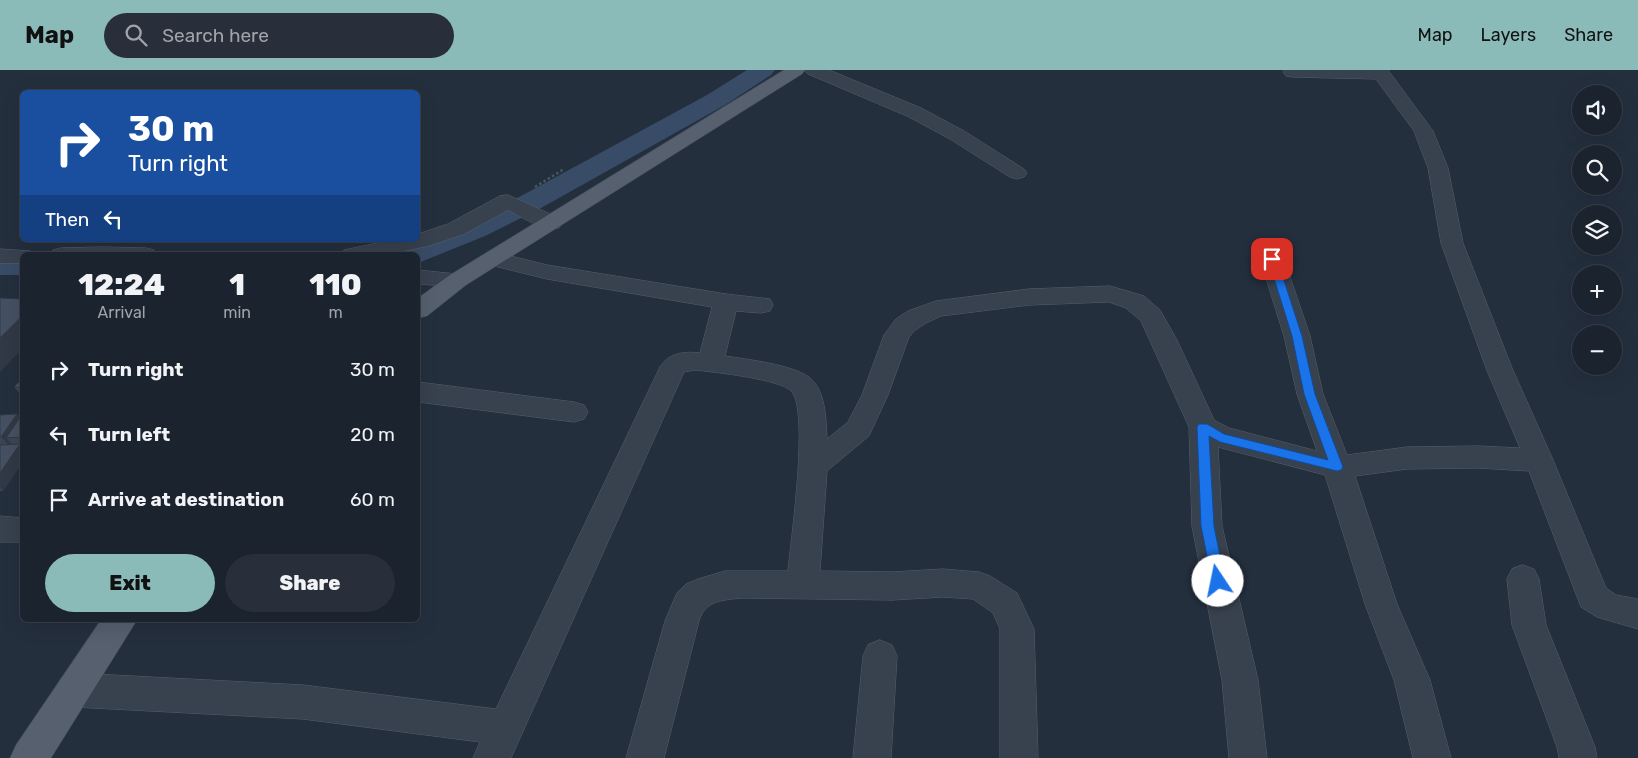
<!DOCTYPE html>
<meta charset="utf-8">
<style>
body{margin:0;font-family:Rubik,sans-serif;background:#282f3a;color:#f1f3f6;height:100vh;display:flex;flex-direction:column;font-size:19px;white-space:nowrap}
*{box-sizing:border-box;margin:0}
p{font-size:16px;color:#a0a4aa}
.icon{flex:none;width:28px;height:28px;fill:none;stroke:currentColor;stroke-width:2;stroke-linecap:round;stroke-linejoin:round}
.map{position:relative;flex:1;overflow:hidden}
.side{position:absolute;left:20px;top:182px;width:400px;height:370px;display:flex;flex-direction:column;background:#1b232e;border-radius:8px;box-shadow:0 5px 20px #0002,0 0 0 1px #39404a}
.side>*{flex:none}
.hud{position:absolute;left:20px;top:20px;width:400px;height:152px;border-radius:8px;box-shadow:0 5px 20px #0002,0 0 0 1px #39404a;background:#1a4fa0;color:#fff;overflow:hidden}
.tools{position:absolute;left:1572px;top:15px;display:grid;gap:10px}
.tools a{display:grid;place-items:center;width:50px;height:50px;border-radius:50%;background:#1b232e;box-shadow:0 5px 20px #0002,0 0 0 1px #39404a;font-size:25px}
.pin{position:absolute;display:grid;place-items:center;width:42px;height:42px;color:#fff;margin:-21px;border-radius:10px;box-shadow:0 2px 8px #0006}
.me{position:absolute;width:55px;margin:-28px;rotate:349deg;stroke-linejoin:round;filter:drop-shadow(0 0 4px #0008)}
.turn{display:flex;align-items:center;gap:18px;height:105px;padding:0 25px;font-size:22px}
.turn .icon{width:65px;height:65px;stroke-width:2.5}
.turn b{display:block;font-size:35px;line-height:42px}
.then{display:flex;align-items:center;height:48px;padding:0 25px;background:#0003;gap:10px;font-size:19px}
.eta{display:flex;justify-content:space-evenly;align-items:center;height:85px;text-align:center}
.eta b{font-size:30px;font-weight:800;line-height:35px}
.button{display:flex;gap:10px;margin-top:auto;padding:10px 25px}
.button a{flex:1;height:58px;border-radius:30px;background:#8bbbb9;color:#111;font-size:20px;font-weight:800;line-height:58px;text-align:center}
.button a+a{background:#282f3a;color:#f1f3f6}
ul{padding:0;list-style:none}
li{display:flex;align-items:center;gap:15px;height:65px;padding:0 25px}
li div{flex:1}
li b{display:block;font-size:19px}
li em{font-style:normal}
header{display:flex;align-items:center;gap:30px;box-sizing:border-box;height:70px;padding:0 25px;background:#8bbbb9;color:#111}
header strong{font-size:24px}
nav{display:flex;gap:28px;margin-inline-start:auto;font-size:18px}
.search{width:350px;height:45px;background:#282f3a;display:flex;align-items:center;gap:12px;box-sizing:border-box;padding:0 18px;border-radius:28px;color:#a0a4aa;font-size:19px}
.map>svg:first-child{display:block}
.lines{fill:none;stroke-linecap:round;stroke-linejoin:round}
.canal{fill:#394c67;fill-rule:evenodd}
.street-casing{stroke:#565f6c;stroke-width:1}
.primary-casing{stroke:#414a57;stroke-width:1}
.path{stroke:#44595c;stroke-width:2.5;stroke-dasharray:2.5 2.5;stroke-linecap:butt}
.street{fill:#38414e;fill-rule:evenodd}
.primary{fill:#56606e;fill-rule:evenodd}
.wall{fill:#3b4654}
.shaded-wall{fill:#303945}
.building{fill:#455162;stroke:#303945}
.route{fill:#1a73e8;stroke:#114b97}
</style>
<header>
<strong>Map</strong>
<div class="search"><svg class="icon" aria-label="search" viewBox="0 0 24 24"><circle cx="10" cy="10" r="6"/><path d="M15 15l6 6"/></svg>Search here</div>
<nav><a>Map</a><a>Layers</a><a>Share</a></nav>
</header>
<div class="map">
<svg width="1638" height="688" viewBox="0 0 1638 688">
<rect width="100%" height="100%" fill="#242f3e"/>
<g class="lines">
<path class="canal" d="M747 0H775L771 5 725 35 541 138 485 166 418 193V185H398L402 178 465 154 521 126 707 25Z
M0 187H22V205H0Z"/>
<defs>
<path id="street" d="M805 0H829L921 38 964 61 1024 99 1027 103 1024 107 1017 109 1010 107 950 69 907 46 808 4Z
M1285 0H1388L1433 61 1448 98 1463 173 1512 298 1553 390 1606 518 1616 525 1638 529V559L1597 547 1581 537 1529 401 1478 398 1407 399 1355 406 1397 534 1430 610 1451 688H1413L1394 610 1365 534 1325 405 1218 377 1222 456 1258 610 1267 688H1229L1222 610 1192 456 1189 357 1141 251 1126 238 1109 232 1029 235 941 246 926 253 914 261 909 267 888 325 869 366 827 401 820 501 892 502 943 499 979 502 990 506 1017 523 1034 559 1038 688H1000V559L993 543 973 529 943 527 892 530 742 528C723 530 705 530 699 551L664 688H626L665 551 677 523 686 514 698 509 725 501H788C791 469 809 344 792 322 782 309 713 302 695 300L684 302 511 688H473L480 672 303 649 74 637 61 632 56 620 61 608 74 603 303 615 496 639 660 297C668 283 685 281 700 283L712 237 547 209 486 194 482 189 486 184 494 182 547 195 726 224 770 229 773 235 770 241 761 243 736 241 725 286C745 289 795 295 810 308 826 321 826 350 827 369L848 352 862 325 884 265 896 249 908 241 936 231 1029 219 1110 216 1144 226 1160 240 1177 270 1214 350 1229 358 1317 381 1297 324 1284 266 1260 189 1264 184 1272 182 1280 184 1284 189 1310 266 1323 324 1347 385 1407 377 1478 376 1520 378 1486 298 1441 173 1428 98 1414 61 1376 9 1292 7 1286 6 1283 2Z
M508 125 559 148 562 153 559 158C542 162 523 147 508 140L464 164 428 176 385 185H341L344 180 392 170H418V164L448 154 500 126Z
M103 177 146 178 154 180 157 185H50L53 180 61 178Z
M0 179 30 181 33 185H22V193H0Z
M418 200 466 205 470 210 466 215 458 217 418 214Z
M418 312 574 332 584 335 588 342 584 349 574 352 418 332Z
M0 446 22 448V472H0Z
M1523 495 1534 499 1539 509 1546 555 1595 677 1597 688H1559L1557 677 1512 555 1507 509 1512 499Z
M880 570 892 575 897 586 891 688H853L863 586 868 575Z"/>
<path id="primary" d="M784 0H805L802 4 466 215 427 246 418 248V228L450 205Z
M101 550H137L51 688H10L16 675Z"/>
</defs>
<use href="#street" class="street-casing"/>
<use href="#primary" class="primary-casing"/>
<path class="path" d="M535 117 564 99"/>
<use href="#street" class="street"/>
<use href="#primary" class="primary"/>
</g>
<path class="wall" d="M22 309V326L14 317Z
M17 344 22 349V393L3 421H0V345Z"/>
<path class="shaded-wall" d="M22 246V279L0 302V268Z
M17 344 22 349 6 368 12 374 10 376 1 367Z
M20 374 22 376V393L3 421 0 418V403Z"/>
<path class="building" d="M0 228 22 229V246L0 268Z
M22 309V318L14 317Z
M17 344 1 367H0V345Z
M19 349H22V367L6 368Z
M20 374 0 403V375Z"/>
<path class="route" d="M1272 186 1277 189 1302 266 1315 324 1343 397 1341 400 1337 401 1220 372 1209 366 1214 456 1225 511 1223 515 1218 517 1214 515 1212 511 1201 456 1197 357 1199 354H1207L1224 364 1328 390 1304 324 1292 266 1268 189Z"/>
</svg>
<div class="tools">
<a><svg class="icon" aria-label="sound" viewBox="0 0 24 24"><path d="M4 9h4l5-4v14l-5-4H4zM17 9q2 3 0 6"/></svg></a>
<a><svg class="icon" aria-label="search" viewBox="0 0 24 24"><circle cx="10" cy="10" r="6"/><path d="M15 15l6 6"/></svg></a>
<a><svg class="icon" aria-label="layers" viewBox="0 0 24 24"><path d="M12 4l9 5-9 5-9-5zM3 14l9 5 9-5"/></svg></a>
<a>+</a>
<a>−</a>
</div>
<div class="pin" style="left:1272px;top:189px;background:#d93025"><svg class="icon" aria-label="arrive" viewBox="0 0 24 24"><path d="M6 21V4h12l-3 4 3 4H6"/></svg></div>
<svg class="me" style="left:1218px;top:511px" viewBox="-20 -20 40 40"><circle r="19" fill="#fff"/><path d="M0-13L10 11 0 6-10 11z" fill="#1a73e8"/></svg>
<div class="hud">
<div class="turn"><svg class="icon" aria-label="right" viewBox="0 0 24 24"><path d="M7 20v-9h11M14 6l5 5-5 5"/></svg><div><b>30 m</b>Turn right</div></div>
<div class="then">Then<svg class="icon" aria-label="left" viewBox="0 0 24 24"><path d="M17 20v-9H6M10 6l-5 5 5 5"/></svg></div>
</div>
<section class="side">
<div class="eta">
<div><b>12:24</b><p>Arrival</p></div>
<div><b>1</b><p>min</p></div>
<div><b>110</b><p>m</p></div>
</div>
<ul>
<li><svg class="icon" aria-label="right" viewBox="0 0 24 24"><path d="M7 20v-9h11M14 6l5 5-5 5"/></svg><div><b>Turn right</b></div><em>30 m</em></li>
<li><svg class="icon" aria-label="left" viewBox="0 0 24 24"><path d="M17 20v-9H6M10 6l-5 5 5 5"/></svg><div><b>Turn left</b></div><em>20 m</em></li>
<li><svg class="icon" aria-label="arrive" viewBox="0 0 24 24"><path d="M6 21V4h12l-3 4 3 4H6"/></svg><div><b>Arrive at destination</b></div><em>60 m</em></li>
</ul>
<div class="button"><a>Exit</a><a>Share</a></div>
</section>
</div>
